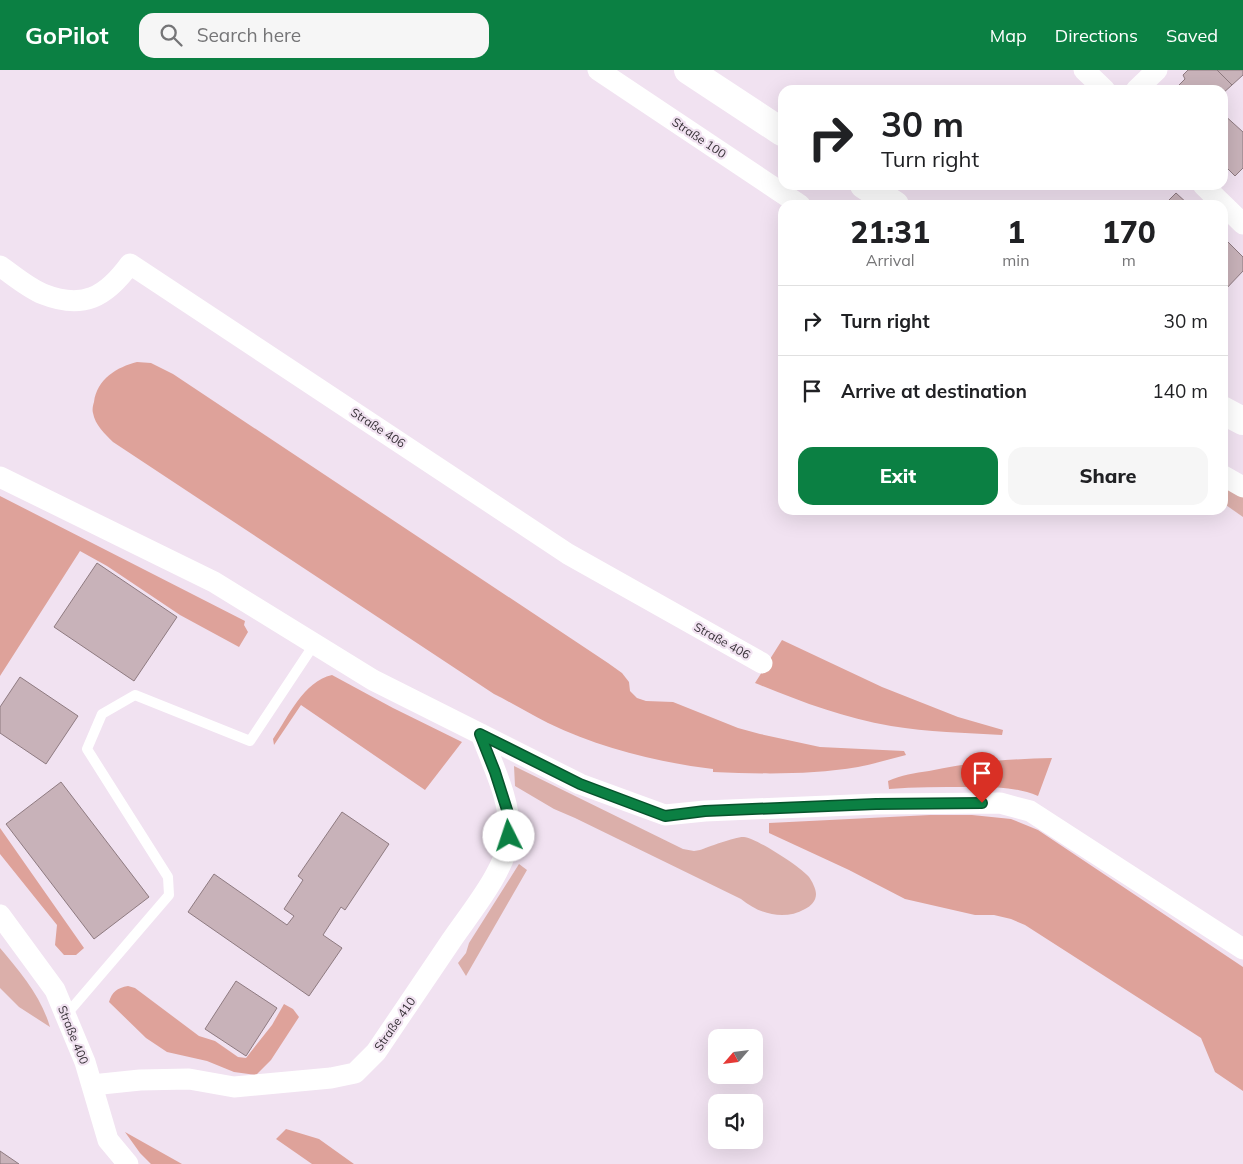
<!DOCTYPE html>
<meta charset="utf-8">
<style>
body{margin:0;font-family:Mulish,sans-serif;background:#f6f6f6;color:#202124;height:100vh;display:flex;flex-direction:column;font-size:19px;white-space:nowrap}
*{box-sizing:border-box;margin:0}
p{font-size:16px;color:#757577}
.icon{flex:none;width:28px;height:28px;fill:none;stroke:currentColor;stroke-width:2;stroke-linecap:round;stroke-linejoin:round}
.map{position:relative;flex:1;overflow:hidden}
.panel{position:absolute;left:778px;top:130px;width:450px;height:315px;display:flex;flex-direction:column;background:#fff;border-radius:15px;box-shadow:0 5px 20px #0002}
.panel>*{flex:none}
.guide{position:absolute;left:778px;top:15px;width:450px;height:105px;border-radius:15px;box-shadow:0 5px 20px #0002;background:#fff;color:#202124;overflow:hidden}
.needle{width:32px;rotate:242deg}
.buttons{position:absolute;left:708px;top:959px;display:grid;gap:10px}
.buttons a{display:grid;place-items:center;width:55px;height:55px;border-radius:10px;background:#fff;box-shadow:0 5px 20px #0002;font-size:25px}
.pin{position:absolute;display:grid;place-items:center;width:42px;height:42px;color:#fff;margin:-51px -21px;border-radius:50% 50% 50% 0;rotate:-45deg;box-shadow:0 0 5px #0007}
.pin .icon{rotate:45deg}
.me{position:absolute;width:55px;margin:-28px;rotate:356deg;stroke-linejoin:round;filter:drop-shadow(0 0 4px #0008)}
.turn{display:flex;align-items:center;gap:18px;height:105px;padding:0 20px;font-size:22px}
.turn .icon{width:65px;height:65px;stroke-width:2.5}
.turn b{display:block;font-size:35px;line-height:42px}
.eta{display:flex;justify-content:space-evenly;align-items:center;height:85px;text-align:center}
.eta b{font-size:30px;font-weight:800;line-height:35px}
.primary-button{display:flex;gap:10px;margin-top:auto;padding:10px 20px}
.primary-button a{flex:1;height:58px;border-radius:15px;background:#0b8043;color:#fff;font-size:20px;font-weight:800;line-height:58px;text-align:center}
.primary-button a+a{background:#f6f6f6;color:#202124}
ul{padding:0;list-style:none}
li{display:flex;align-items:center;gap:15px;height:70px;padding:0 20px;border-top:1px solid #e0e0e0}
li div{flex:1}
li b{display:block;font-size:19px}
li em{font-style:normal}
header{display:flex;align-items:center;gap:30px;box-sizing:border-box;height:70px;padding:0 25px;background:#0b8043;color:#fff}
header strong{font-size:24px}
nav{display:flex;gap:28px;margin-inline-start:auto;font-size:18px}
.search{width:350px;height:45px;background:#f6f6f6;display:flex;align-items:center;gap:12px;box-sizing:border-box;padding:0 18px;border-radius:15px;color:#757577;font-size:19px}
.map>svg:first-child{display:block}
.green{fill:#dbafaa}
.forest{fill:#dea29a}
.building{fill:#c8b2b9;stroke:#8e7a80}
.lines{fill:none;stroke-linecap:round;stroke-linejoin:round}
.lane{stroke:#fff;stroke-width:10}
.street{stroke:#fff;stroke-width:21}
.secondary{stroke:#fff;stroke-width:28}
.route-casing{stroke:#07532c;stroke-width:12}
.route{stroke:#0b8043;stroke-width:9}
.labels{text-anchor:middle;stroke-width:4.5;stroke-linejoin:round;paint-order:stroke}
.street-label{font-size:12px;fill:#363036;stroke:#f1e2f1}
</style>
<header>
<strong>GoPilot</strong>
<div class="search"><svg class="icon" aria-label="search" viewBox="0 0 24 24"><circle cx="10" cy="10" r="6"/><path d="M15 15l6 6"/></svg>Search here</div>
<nav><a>Map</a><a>Directions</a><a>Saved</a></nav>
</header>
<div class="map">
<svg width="1243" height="1094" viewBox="0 0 1243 1094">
<rect width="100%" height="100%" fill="#f1e2f1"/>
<path class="green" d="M1222 414 1243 426V447L1223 433Z
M514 696 683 779 694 781 700 780C708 777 737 766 744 767 756 768 801 797 809 807 812 811 816 819 816 824 816 831 811 836 805 839 784 851 759 844 741 829L575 748 554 739 515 716Z
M519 794 527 800 466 906 458 893 466 883 469 873Z
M0 878C20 902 41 926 50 957L19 937 0 918Z"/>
<path class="forest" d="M137 292 151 293 173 304 608 593 622 603 629 612 630 621 637 628 646 631 673 632 738 658 760 664 820 677 904 681 906 685C890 689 874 694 858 697 810 705 762 704 713 702V699C656 692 600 678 548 653 530 644 512 633 494 624L113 372C105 364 95 355 93 343 92 340 93 335 94 332 97 309 117 297 137 292Z
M0 426 245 551 244 555 248 562 239 577 180 545 107 496 80 481 0 606Z
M782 570 882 617 958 647 1003 660 1002 665C965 663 928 662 891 656 843 648 799 631 755 613Z
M332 605 393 638 462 672 425 720 301 635 274 675 273 669C289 646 303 612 332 605Z
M1052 688 1038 726C1014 716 991 717 966 717 940 717 915 717 889 719L888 711C901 705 915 703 929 701 969 692 1010 689 1052 688Z
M930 745H972L1011 749 1038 760 1243 897V1021L1215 1002 1201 968 1025 855 1011 849 994 845H975L905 829 849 800 769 763V753Z
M0 758 84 878 76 885H64L55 875 57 855 0 784Z
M128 916 135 918 199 966 215 971 238 987 246 988 272 955 284 934 293 939 299 947 271 990 256 1005 234 1002 207 991 167 982 146 968 109 932C112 922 117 918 128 916Z
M286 1059 319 1069 354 1094H312L276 1069Z
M125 1062 182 1094H151L140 1083Z"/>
<path class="building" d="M1188 0H1217L1232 15 1222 24V20H1174L1185 9 1183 5Z
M1217 0H1243V5L1232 15Z
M1222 43 1243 62V98L1235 106 1222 93Z
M1176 123 1189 135H1164Z
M1226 170 1243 187V201L1224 221 1222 174Z
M97 493 177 547 134 611 54 557Z
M20 607 78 646 46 694 0 663V637Z
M61 712 149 827 94 869 6 754Z
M342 742 389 774 345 840 341 837 323 865 342 878 309 926 188 842 214 804 287 855 294 846 284 839 303 810 298 806Z
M236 911 277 938 246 986 205 959Z
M0 1081 19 1094H0Z"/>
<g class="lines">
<path class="lane" d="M66 945 169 825 168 807 87 679 102 644 135 625 250 671 315 573"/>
<path class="street" d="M598 0 800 135
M1084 0 1105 20
M1136 20 1157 0
M1203 115 1243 154
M0 196C13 205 28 218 43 224 83 240 106 227 130 194L568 484 762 593
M1222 405 1243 417
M0 407 214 512 373 610 580 714 665 745 705 741 876 734 1000 733 1030 741 1243 879
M0 845 55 920 85 992 108 1070 128 1094
M92 1015 140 1010 189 1009 234 1017 331 1008 355 1003 376 982C401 945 426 908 451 871 470 843 507 799 509 766 512 733 492 694 481 664"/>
<path class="secondary" d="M688 0 782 62
M864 115 895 135
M1222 340 1243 351"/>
</g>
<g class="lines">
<defs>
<path id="route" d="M509 766 508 743 495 702 480 664 580 714 665 746 705 741 876 734 982 733"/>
</defs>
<use href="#route" class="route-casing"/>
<use href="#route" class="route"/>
</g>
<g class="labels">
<g class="street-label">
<text transform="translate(699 68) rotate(34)" y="4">Straße 100</text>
<text transform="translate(378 358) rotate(33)" y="4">Straße 406</text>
<text transform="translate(722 571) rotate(29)" y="4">Straße 406</text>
<text transform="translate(395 954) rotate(-55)" y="4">Straße 410</text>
<text transform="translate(73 965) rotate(68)" y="4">Straße 400</text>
</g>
</g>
</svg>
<div class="buttons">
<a><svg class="needle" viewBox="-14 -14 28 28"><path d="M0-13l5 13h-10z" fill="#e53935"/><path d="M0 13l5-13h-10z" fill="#757577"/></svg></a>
<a><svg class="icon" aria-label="sound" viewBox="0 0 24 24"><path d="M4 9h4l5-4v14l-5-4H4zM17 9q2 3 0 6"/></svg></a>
</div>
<div class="pin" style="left:982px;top:733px;background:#d93025"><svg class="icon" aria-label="arrive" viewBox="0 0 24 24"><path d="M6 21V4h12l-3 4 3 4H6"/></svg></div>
<svg class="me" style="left:509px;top:766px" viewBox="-20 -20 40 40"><circle r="19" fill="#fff"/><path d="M0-13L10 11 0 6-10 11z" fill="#0b8043"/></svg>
<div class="guide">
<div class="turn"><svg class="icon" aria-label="right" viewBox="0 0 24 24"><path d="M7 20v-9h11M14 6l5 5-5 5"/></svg><div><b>30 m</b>Turn right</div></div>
</div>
<section class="panel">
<div class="eta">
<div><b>21:31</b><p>Arrival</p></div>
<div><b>1</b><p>min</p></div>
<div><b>170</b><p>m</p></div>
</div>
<ul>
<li><svg class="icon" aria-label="right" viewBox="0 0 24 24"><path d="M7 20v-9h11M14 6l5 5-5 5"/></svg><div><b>Turn right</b></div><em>30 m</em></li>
<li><svg class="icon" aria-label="arrive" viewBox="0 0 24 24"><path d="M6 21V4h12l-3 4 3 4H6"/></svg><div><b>Arrive at destination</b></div><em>140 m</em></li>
</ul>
<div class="primary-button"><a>Exit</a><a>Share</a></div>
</section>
</div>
